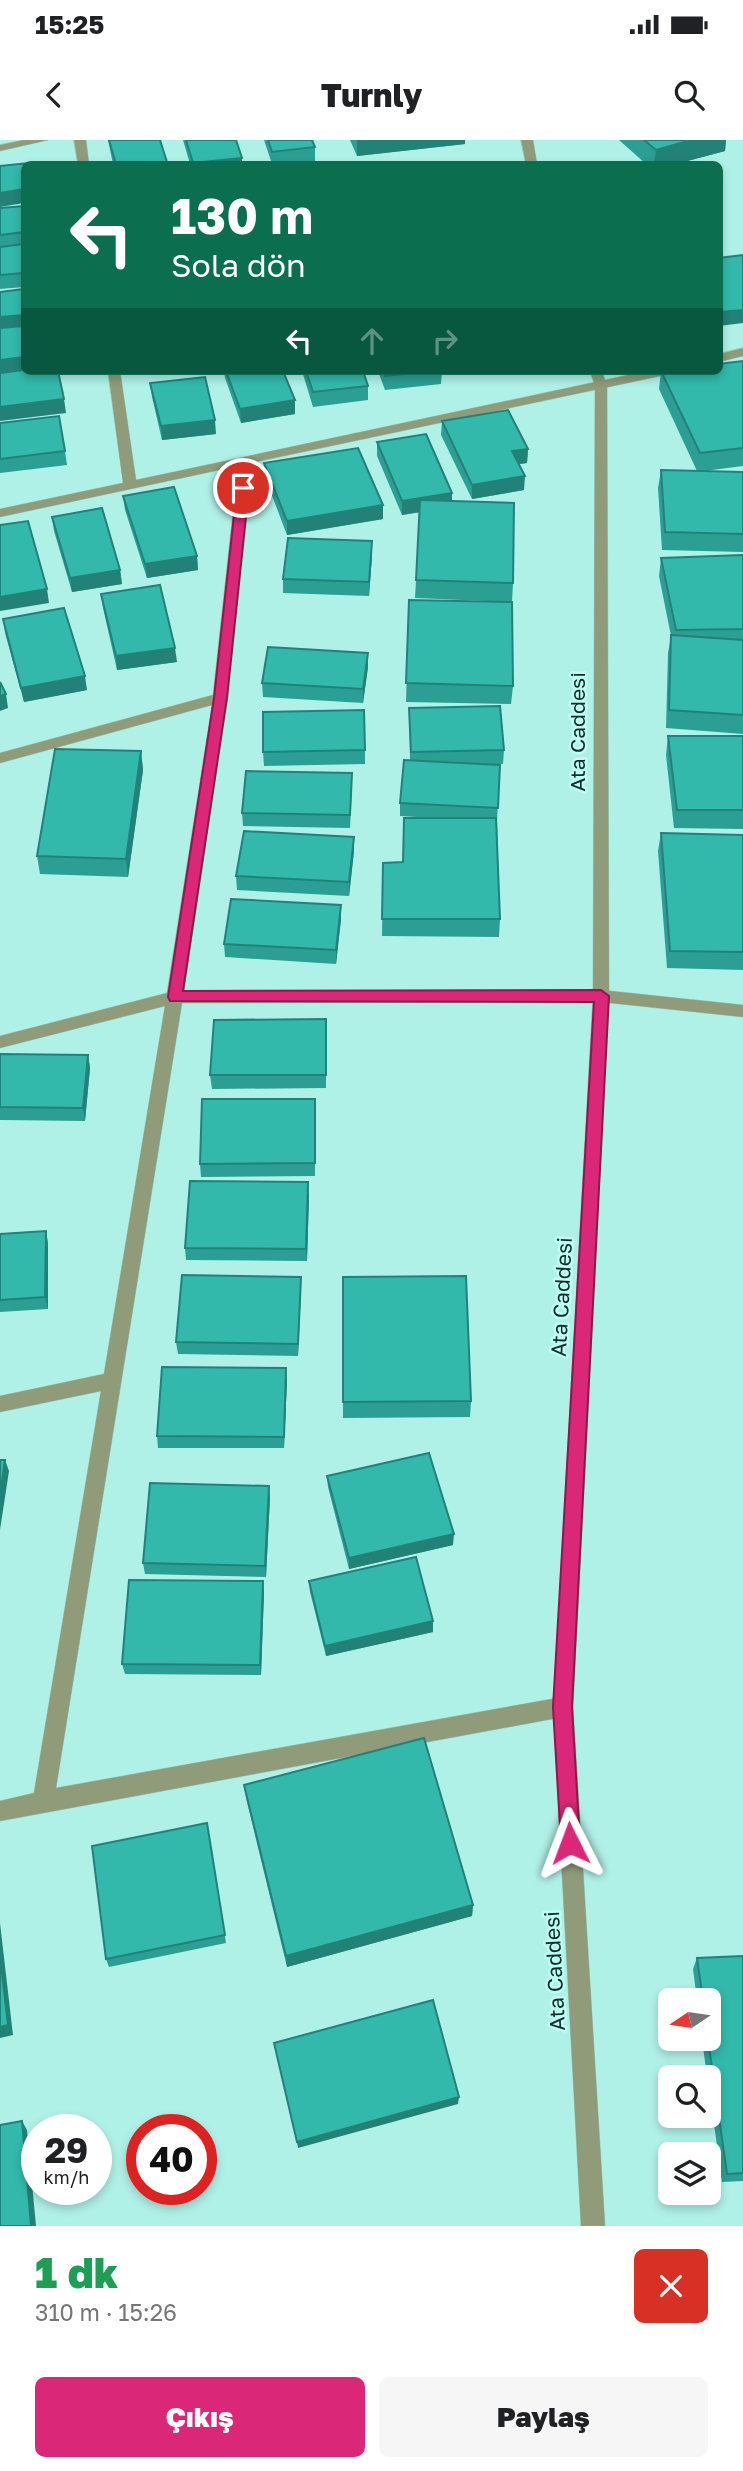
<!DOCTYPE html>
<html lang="tr">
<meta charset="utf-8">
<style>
body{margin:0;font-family:"Golos Text",sans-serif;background:#f6f6f6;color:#202124;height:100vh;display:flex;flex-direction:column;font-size:26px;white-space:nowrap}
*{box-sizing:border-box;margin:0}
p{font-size:23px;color:#757577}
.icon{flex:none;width:38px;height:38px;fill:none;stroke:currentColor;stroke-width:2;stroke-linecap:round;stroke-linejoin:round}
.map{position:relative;height:2086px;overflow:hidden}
.panel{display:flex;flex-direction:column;background:#fff;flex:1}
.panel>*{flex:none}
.guide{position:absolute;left:21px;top:21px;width:702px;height:214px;border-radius:10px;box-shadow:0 4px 10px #0003;background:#0b6e4f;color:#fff;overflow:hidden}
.needle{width:46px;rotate:257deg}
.tools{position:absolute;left:658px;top:1848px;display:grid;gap:14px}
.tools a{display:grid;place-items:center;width:63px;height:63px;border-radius:10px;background:#fff;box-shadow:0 4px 10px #0003;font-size:35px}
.speed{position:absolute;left:21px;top:1974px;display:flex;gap:14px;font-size:35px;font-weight:700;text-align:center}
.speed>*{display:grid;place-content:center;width:91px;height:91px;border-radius:50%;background:#fff;box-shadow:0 4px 10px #0003;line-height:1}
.speed small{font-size:18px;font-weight:400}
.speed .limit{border:10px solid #d22;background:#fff;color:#111}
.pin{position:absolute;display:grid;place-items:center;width:60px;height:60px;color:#fff;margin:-30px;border:4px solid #fff;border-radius:50%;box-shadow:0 2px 7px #0007}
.me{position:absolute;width:77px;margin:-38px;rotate:357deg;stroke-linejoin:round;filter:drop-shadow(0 0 5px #0008)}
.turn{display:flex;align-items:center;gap:24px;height:147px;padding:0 35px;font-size:32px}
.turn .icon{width:91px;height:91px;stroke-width:2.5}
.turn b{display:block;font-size:49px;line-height:60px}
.lanes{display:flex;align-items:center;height:66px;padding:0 35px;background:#0003;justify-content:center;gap:35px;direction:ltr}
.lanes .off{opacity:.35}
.round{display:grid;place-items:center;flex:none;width:74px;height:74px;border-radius:10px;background:#f6f6f6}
.head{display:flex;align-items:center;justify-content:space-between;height:119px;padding:0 35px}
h1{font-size:42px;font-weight:800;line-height:52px;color:#1e9e55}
.primary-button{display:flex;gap:14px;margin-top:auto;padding:14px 35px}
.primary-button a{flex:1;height:80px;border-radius:10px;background:#db2777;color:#fff;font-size:28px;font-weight:800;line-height:80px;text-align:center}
.primary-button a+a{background:#f6f6f6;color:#202124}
.status{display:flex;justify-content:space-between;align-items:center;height:49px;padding:0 35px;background:#fff;direction:ltr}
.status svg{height:19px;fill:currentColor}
header{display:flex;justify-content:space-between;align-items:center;height:91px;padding:0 35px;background:#fff;font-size:32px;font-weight:800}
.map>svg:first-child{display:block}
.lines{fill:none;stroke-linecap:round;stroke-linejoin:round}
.minor-casing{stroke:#94cec5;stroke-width:1}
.tertiary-casing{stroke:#94cec5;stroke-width:1}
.minor{fill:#8f9b79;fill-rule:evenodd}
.tertiary{fill:#8f9b79;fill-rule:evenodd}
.wall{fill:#2b9f93}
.shaded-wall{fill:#238278}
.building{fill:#32b9ab;stroke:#238278;stroke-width:2}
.route{fill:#db2777;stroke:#8e194d;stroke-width:2}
.labels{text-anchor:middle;stroke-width:5;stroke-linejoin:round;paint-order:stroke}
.street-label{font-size:21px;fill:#132d29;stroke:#bdfef4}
</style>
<div class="status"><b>15:25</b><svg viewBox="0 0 49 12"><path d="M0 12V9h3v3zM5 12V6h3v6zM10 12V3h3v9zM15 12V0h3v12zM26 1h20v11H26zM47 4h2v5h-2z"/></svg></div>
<header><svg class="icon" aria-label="back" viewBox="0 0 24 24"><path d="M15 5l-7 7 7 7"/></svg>Turnly<svg class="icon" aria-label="search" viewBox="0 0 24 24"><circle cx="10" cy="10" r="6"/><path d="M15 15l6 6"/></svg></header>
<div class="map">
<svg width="743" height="2086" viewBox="0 0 743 2086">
<rect width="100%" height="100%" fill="#b0f1e7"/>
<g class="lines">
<defs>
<path id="minor" d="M24 0H48L0 11V5Z
M74 0H86L89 24H78Z
M743 208V216L719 222V214Z
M108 231H120L136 340 647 231H671L665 235 251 323 227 558 184 851 601 850 743 865V877L601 862 182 863 56 1648 563 1557 570 1560 573 1567 570 1574 563 1577 0 1681V1661L34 1653 101 1251 0 1272V1256L104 1234 165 866 0 908V896L167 853 212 565 0 623V613L213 555 238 326 0 377V369L123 343Z"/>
<path id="tertiary" d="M521 0H533L537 24H526Z
M590 231H602L607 246 609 856 573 1567 605 2086H581L553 1567 593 856 595 246Z"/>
</defs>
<use href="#minor" class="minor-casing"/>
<use href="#tertiary" class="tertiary-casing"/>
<use href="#minor" class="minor"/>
<use href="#tertiary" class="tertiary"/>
</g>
<path class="wall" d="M108 0H160L167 24H113Z
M183 0H236L242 18V24H190Z
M264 0H312L315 7V21L285 24H272Z
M350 0H465V4L357 16Z
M619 0H726L725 11 676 24H646Z
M24 66V147L0 149V68Z
M743 221V326L704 331 743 332V412L662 410 658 348 661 330 697 331 659 249 661 231Z
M224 231H283L295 274 241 283 225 238Z
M302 231H363L368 246V260L313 267Z
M378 231H442L441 244 385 250Z
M457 231H502L459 235Z
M150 243 216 294 162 300 152 257Z
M442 281 528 309 527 323 519 324 524 350 472 359 441 295Z
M0 283 65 311 67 325 0 333Z
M377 302 452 353V361L513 443 512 462 415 458 420 372 402 375 377 316Z
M264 323 383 379 287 395 265 337Z
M123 356 197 416 198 430 147 438 125 370Z
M52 377 120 430 122 444 72 452 54 391Z
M372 415 369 456 283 453V439Z
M743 415V594L666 588 668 513 671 496 659 436 661 418Z
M101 454 177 522 117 530 103 468Z
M409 460 513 546 511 564 406 562Z
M3 479 87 550 24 562 5 493Z
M368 527 363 563 263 557 262 543Z
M409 568 504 610 503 624H491L500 625 497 681 500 779 499 797 382 796 383 723 403 722 431 678 400 676V663L410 620Z
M668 596H743V689L674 688 666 615Z
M365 610V624L264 626 263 612Z
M141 611 143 630 128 737 40 734 37 716Z
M352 647 350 688 243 686 242 673Z
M661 693 743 695V830L667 828 658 711Z
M354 697V711L349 756 237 750 236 736Z
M341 779 336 824 225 817 224 804Z
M326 879V948L212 949 210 935Z
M0 914 88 915 90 928 85 981 0 980Z
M315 959V1036L201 1037 200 1024Z
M309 1055 307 1121 186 1120 185 1108Z
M46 1091 48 1104V1169L0 1172V1094Z
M301 1137V1149L298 1216 178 1214 176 1202Z
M343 1137 471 1261 470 1277 343 1278Z
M287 1240 284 1308H158L157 1296Z
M327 1336 453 1405 349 1429 328 1347Z
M270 1357 266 1437 145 1434 143 1423Z
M309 1441 433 1492 326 1516 310 1452Z
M264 1452 261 1535 125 1534 122 1524Z
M244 1645 473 1765 472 1776 287 1827 246 1658Z
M207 1683 226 1803 109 1827 106 1819Z
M743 1816V2041L722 2042 709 1948V1937H707L702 1899H709V1860H697L693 1829 697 1818Z"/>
<path class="shaded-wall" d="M357 0H465V4L357 16Z
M691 0H726L725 11 676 24H654L656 10Z
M242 18V24H193V23Z
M167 22V24H143Z
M24 49V63L0 67V53Z
M743 170V183L719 186V172Z
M24 175V189L0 192V177Z
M24 217V231L0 234V220Z
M64 259 66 273 0 281V267Z
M295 260V274L241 283 240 269Z
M215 280 216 294 162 300 161 286Z
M528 309 527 323 511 325 512 311Z
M525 336 524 350 472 359V345Z
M452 353V367L402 375V361Z
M383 365V379L287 395V381Z
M372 401V415L369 456V442Z
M197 416 198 430 147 438 145 424Z
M120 430 122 444 72 452 70 438Z
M47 449 49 463 0 471V457Z
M175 508 177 522 117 530 116 516Z
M368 513V527L363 563V549Z
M85 536 87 550 24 562 21 548Z
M6 554 8 568 0 571V556Z
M141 611 143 630 128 737 126 719Z
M354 697V711L349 756V742Z
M341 765V779L336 824V810Z
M88 915 90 928 85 981 83 968Z
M308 1042 309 1055 307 1121 306 1109Z
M46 1091 48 1104V1169L45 1157Z
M301 1137V1149L298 1216V1204Z
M286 1228 287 1240 284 1308V1297Z
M5 1320 9 1331 0 1390V1356Z
M269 1346 270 1357 266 1437 265 1426Z
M454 1394 453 1405 349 1429V1418Z
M263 1441 264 1452 261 1535 260 1525Z
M433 1481V1492L326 1516 325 1506Z
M473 1765 472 1776 287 1827 286 1816Z
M0 1783 13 1895 0 1898Z
M459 1957 458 1964 298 2008 297 2002Z
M22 1981 27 1990 36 2086H31Z"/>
<path class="building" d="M109 0H160L167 22 143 24H116Z
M186 0H236L242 18 193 23Z
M268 0H312L315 7 272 12Z
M644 0H691L656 10Z
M28 23V24H24V49L0 53V26Z
M24 66V92L0 95V68Z
M24 104V133L0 135V107Z
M743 115V170L719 172V118Z
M24 149V175L0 177V152Z
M24 186V217L0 220V188Z
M743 221V308L700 313 661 231H719V224Z
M24 230 58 231 64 259 0 267V233Z
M226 231H283L295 260 240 269Z
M306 231H363L368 246 313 252Z
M383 231H433L385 236Z
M205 237 215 280 161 286 150 243Z
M508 270 528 309 512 311 525 336 472 345 442 281Z
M59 276 65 311 0 319V283Z
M426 294 452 353 402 361 377 302Z
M358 308 383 365 287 381 264 323Z
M661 330 743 332V394L665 392Z
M174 347 197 416 145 424 123 356Z
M420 360 514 363 513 443 416 440Z
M102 368 120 430 70 438 52 377Z
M28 381 47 449 0 457V385Z
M288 398 372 401 369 442 283 439Z
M743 415V489L676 490 661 418Z
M160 445 175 508 116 516 101 454Z
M409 460 512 462 513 546 406 543Z
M64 468 85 536 21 548 3 479Z
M671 495 743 500V575L669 570Z
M268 507 368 513 363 549 262 543Z
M0 542 6 554 0 556Z
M500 566 504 610 411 612 409 568Z
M364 570 365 610 263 612V572Z
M668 596H743V670H677Z
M55 609 141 611 126 719 37 716Z
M404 620 500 625 498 668 400 663Z
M246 631 352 633 350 675 242 673Z
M404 678H496L500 779H382L383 723 403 722Z
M244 691 354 697 349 742 236 736Z
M661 693 743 695V812L670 811Z
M231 759 341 765 336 810 224 804Z
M326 879V935H210L214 880Z
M0 914 88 915 83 968 0 967Z
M202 959H315V1023L200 1024Z
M190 1041 308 1042 306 1109 185 1108Z
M46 1091 45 1157 0 1160V1094Z
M182 1135 301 1137 298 1204 176 1202Z
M466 1136 471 1261 343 1262V1137Z
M162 1227 286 1228 284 1297 157 1296Z
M429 1313 454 1394 349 1418 327 1336Z
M0 1320H5L0 1356Z
M150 1343 269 1346 265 1426 143 1423Z
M416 1417 433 1481 325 1506 309 1441Z
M129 1440 263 1441 260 1525 122 1524Z
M424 1598 473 1765 286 1816 244 1645Z
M207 1683 225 1795 106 1819 92 1706Z
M0 1816 8 1885 0 1887Z
M743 1816V2033L727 2034 708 1899 709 1860H703L697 1818Z
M433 1860 459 1957 297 2002 274 1903Z
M22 1981 31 2086H0V1985Z"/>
<path class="route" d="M243 344 249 348 227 558 183 851 601 850 609 856 572 1567 580 1703 577 1710 570 1713 564 1710 561 1703 553 1567 594 862 170 861 168 857 214 558 237 348Z"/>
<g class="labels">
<g class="street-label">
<text transform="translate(578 592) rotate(-90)" y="7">Ata Caddesi</text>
<text transform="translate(562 1157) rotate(-87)" y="7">Ata Caddesi</text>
<text transform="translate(555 1831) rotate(-93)" y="7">Ata Caddesi</text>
</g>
</g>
</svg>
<div class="tools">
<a><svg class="needle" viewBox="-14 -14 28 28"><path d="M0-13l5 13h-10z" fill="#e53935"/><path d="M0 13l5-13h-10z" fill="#757577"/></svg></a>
<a><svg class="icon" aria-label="search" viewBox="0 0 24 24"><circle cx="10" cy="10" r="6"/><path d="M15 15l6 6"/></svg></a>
<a><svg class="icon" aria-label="layers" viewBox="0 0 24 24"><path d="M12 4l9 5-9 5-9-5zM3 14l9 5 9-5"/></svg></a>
</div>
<div class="speed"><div>29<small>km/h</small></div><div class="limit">40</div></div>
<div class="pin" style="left:243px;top:348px;background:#d93025"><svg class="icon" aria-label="arrive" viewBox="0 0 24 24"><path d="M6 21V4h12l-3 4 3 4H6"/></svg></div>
<svg class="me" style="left:570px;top:1703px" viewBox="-20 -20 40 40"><path d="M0-17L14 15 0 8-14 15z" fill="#db2777" stroke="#fff" stroke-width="4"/></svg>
<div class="guide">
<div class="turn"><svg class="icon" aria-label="left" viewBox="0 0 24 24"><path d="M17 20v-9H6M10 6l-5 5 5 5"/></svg><div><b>130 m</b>Sola dön</div></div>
<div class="lanes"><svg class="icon" aria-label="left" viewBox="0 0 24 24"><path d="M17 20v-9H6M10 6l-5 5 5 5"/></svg><svg class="icon off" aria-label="ahead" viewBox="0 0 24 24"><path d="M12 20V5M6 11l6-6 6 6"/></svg><svg class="icon off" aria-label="right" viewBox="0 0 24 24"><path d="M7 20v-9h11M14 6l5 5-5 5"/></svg></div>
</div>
</div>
<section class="panel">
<div class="head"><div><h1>1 dk</h1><p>310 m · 15:26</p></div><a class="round" style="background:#d93025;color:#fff"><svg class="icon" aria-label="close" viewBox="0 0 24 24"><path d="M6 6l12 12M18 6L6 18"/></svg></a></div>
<div class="primary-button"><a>Çıkış</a><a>Paylaş</a></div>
</section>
